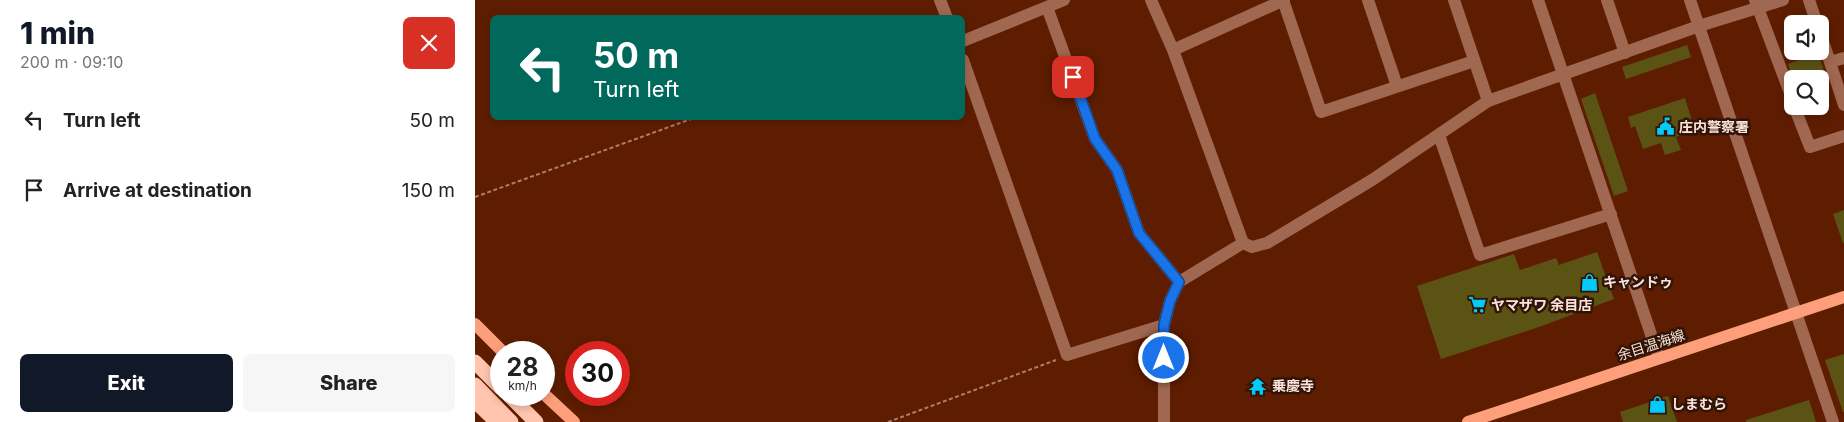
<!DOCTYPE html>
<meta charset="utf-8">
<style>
body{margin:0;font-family:Inter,"Noto Sans JP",sans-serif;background:#f6f6f6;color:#222;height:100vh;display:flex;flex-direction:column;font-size:19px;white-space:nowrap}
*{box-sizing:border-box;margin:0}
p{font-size:16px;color:#767676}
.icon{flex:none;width:28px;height:28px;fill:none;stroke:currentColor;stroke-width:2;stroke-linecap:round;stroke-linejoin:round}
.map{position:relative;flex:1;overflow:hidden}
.side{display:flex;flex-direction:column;background:#fff;width:475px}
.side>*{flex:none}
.banner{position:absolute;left:15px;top:15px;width:475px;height:105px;border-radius:8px;box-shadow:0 2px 8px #0003;background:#00695c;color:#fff;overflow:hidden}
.tools{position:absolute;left:1309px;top:15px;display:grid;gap:10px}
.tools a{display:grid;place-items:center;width:45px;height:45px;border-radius:8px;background:#fff;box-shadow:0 2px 8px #0003;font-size:25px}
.speed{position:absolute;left:15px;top:341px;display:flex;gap:10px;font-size:25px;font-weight:700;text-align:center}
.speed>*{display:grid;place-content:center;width:65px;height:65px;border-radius:50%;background:#fff;box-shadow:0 2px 8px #0003;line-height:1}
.speed small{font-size:12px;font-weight:400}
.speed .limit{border:8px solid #d22;background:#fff;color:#111}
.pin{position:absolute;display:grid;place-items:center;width:42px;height:42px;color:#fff;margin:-21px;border-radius:10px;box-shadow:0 2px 8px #0006}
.me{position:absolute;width:55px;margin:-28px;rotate:0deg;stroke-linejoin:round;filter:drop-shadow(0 0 4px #0008)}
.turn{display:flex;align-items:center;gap:18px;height:105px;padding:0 20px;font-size:22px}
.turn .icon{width:65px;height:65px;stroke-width:2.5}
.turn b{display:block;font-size:35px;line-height:42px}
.round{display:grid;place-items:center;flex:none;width:52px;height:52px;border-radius:8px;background:#f6f6f6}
.headline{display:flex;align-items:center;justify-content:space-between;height:85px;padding:0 20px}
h1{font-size:30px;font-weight:800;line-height:38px;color:#111827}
.button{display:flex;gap:10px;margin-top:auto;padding:10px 20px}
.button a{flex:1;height:58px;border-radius:8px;background:#111827;color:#fff;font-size:20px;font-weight:800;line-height:58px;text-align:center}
.button a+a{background:#f6f6f6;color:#222}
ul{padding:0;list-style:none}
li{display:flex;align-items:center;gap:15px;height:70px;padding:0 20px}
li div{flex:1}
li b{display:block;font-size:19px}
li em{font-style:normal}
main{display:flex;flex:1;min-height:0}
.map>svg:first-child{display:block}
.building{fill:#5b5313}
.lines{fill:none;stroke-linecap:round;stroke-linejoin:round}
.path{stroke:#ac7e6b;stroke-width:2;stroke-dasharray:4 2.5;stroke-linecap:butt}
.minor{stroke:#a16851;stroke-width:12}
.major{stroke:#fd9f7a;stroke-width:12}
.highway{stroke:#ffc5af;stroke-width:15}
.route-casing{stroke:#114b97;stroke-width:12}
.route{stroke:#1a73e8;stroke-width:9}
.labels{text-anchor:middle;stroke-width:5;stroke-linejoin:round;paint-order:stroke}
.poi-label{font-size:14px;font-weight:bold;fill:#fce3d9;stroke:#301408;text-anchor:start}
.street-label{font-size:14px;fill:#fce3d9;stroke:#301408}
</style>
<main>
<section class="side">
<div class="headline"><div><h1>1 min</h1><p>200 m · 09:10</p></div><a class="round" style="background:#d93025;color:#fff"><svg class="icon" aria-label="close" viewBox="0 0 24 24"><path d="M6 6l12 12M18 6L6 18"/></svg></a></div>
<ul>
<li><svg class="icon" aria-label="left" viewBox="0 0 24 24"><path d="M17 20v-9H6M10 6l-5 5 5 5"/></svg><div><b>Turn left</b></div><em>50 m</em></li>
<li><svg class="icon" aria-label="arrive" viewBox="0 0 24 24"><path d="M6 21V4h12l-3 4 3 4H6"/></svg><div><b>Arrive at destination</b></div><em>150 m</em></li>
</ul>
<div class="button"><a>Exit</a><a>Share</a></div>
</section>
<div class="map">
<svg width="1369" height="422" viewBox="0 0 1369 422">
<rect width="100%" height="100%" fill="#5e1d00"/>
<path class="building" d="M1212 45 1216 57 1151 79 1147 67Z
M1343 53 1352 79H1318L1313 64Z
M1120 93 1153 191 1139 196 1106 99Z
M1210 98 1220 131 1201 137 1206 150 1190 155 1186 143 1168 149 1160 126 1156 128 1153 117Z
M1369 210V243H1368L1358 214Z
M1122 252 1139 299 1064 327 966 359 942 286 1039 254 1045 270 1081 258 1084 265Z
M1369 354V412H1368L1350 360Z
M1193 396 1202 422H1148L1145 412Z
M1334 400 1341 422H1271V420Z"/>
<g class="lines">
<path class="path" d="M0 197 219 118
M413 422 581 360"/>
<path class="minor" d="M465 0 472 18
M676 0 698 50 768 243 777 247 792 243 897 180 1013 101 1224 26 1308 0
M808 0 846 112 999 61
M893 0 922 86
M979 0 1013 101
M1063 0 1184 358
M1132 0 1150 53
M1215 0 1358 422
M1280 0 1318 101
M1334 0 1342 24
M572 7 620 139 642 170 664 233 704 282
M1345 32 1369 105
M488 41 589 0
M698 50 809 0
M488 60 592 355 689 325
M1355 62 1369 58
M1319 106 1335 147 1369 136
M964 135 1005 255 1136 214
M689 422V325L695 301 704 282 768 243"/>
<path class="major" d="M0 324 28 352
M69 394 99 422
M993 422 1369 297"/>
<path class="highway" d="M0 362 26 388
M0 385 36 422
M34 395 61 422
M0 401 22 422"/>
</g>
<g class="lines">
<defs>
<path id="route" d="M598 77 620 139 642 170 664 233 704 282 695 301 689 325V358"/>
</defs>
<use href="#route" class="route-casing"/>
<use href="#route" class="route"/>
</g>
<defs>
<symbol id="civic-bare" viewBox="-9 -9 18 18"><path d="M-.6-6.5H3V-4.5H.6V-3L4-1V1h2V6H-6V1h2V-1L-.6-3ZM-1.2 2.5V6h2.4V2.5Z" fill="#03cbf9" stroke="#301408" stroke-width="2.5" paint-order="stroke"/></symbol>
<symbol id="shop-bare" viewBox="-9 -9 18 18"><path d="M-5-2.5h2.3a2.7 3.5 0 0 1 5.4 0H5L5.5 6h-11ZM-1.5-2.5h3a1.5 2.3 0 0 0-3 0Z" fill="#03cbf9" stroke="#301408" stroke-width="2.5" paint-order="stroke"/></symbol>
<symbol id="supermarket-bare" viewBox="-9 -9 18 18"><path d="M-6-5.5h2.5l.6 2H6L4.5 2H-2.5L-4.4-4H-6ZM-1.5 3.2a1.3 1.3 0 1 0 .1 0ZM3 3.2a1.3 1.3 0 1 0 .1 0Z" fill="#03cbf9" stroke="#301408" stroke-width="2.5" paint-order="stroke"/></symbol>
<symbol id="temple-bare" viewBox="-9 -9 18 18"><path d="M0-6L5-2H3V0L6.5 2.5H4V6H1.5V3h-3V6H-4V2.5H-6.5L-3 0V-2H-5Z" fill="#03cbf9" stroke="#301408" stroke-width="2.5" paint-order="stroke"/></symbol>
</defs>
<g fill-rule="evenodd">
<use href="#civic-bare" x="1178" y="114" width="25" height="25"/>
<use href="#shop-bare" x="1102" y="270" width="25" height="25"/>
<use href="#supermarket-bare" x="990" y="292" width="25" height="25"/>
<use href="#temple-bare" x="770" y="374" width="25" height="25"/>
<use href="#shop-bare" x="1170" y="392" width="25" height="25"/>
</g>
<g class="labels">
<g class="poi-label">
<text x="1204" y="132">庄内警察署</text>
<text x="1128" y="287">キャンドゥ</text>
<text x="1016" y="310">ヤマザワ 余目店</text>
<text x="797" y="391">乗慶寺</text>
<text x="1196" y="409">しまむら</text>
</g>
<g class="street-label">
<text transform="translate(1176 345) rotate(-18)" y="5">余目温海線</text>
</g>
</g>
</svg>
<div class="tools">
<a><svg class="icon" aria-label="sound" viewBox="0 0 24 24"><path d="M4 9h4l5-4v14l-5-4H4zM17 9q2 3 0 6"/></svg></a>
<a><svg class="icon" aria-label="search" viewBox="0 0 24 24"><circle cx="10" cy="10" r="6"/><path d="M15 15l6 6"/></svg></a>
</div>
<div class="speed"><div>28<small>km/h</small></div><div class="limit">30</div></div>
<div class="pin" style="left:598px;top:77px;background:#d93025"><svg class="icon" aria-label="arrive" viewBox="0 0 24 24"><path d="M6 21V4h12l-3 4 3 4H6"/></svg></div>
<svg class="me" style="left:689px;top:358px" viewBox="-20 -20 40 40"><circle r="17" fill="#1a73e8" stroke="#fff" stroke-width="3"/><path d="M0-11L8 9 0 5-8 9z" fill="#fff"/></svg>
<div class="banner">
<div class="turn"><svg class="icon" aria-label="left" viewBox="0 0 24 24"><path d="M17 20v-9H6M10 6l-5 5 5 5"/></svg><div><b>50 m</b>Turn left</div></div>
</div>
</div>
</main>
